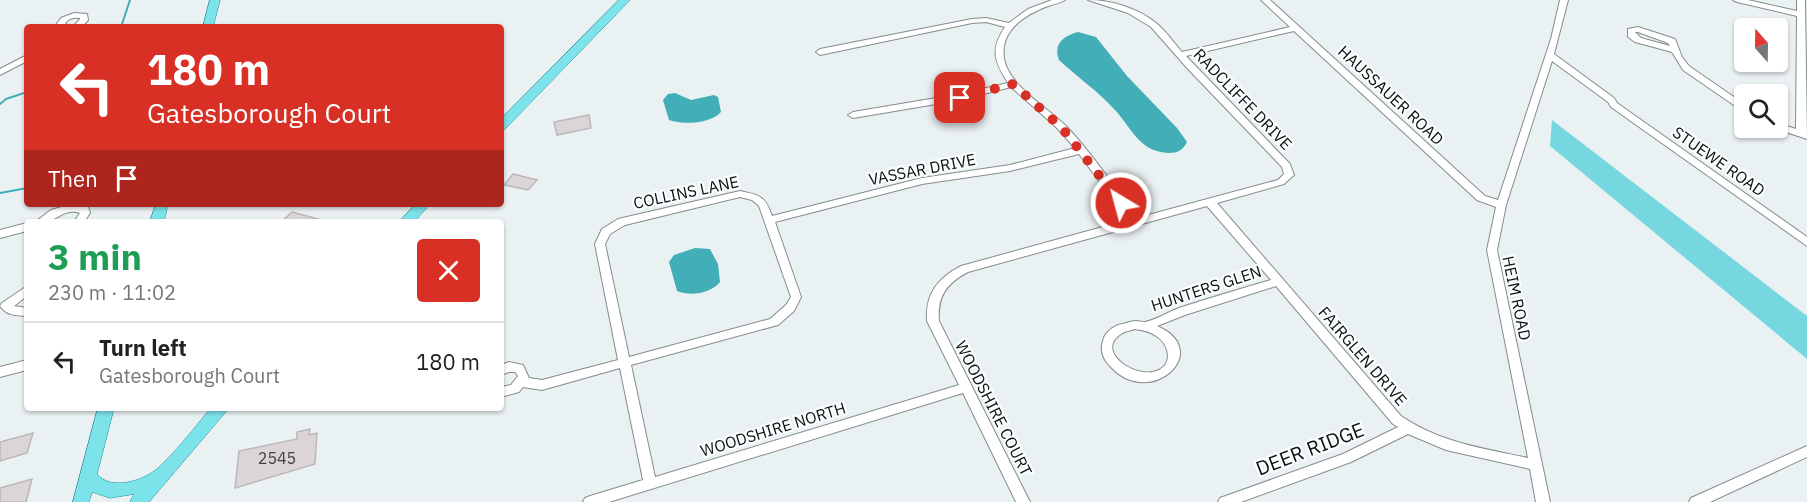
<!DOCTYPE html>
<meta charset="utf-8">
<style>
body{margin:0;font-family:"IBM Plex Sans",sans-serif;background:#f6f6f6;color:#222;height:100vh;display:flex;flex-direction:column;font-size:22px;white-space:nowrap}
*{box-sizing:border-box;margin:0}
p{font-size:20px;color:#767676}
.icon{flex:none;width:33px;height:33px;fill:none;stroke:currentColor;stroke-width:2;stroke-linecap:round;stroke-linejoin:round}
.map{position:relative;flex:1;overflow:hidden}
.sheet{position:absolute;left:24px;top:219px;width:480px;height:192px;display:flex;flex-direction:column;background:#fff;border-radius:6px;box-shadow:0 2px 4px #0004}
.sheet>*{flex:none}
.top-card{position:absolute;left:24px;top:24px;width:480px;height:183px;border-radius:6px;box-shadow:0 2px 4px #0004;background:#d93025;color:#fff;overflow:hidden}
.needle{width:39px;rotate:340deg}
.controls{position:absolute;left:1734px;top:18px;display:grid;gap:12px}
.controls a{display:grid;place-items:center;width:54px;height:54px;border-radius:6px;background:#fff;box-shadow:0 2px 4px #0004;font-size:30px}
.pin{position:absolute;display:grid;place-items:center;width:51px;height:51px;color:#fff;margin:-26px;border-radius:12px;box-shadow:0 3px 9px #0006}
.me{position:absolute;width:66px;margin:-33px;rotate:323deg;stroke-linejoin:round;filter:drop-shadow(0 0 4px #0008)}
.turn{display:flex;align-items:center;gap:21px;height:126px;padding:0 24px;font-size:27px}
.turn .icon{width:78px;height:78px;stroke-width:2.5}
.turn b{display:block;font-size:42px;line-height:51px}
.then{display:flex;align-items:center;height:57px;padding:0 24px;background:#0003;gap:12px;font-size:22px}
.round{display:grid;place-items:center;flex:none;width:63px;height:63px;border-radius:6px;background:#f6f6f6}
.headline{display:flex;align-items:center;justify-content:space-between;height:102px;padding:0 24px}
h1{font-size:36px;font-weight:800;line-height:45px;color:#1e9e55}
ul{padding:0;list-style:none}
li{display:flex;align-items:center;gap:18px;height:78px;padding:0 24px;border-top:2px solid #e0e0e0}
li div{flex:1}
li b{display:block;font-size:22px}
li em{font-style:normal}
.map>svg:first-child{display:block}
.green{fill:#77d7e0}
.water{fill:#41aeb8}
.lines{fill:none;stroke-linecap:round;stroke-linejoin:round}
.stream{stroke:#41aeb8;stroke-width:2}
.building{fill:#dcd5d7;stroke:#bdb6b8;stroke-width:1.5}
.minor-casing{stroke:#858c8d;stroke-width:2}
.major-casing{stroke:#1e8d96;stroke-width:1}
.minor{fill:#fff;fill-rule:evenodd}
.major{fill:#7de3eb;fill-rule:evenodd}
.route{stroke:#d93025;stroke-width:10;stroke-dasharray:0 18}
.labels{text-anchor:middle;stroke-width:4.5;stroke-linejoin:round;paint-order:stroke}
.street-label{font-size:16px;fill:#0e1010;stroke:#f9feff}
.near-number-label{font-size:16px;fill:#424142}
.near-street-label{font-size:20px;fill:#0e1010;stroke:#f9feff}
</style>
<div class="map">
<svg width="1807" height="502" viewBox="0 0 1807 502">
<rect width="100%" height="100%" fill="#eaf1f2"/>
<path class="green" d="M1552 120 1807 316V359L1550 146Z"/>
<path class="water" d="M1078 32 1096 37 1127 76 1177 128 1187 142C1183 150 1178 153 1169 153 1139 152 1132 128 1114 109 1098 91 1077 77 1059 60 1053 44 1063 36 1078 32Z
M675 93 691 100 714 95 718 97 721 112C710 124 683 125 669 120L663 100 668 94Z
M695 248 710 249 718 264 720 282C711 293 691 297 677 291L669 262 674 255Z"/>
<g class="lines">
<path class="stream" d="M121 27 130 0
M0 104 6 99 27 92
M0 193 27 188"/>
</g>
<path class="building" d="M589 115 591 128 557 135 554 122Z
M513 174 537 180 528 190 504 185Z
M292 212 322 220 321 222H281Z
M310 429 309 435 317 433 315 464 235 488 239 451 297 439V432Z
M33 433 27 453 0 461V442Z
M32 479 26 502H0V488Z"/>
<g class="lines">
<defs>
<path id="minor" d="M1052 0H1065C1060 3 1054 4 1048 6 1032 12 1013 22 1006 39 1002 49 1003 61 1008 70 1021 94 1048 108 1067 127 1093 155 1115 187 1137 218L1278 180 1284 174 1282 167 1188 69 1151 27 1128 13 1088 0C1111 0 1138 8 1156 23 1166 31 1174 43 1182 52L1290 27 1261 0H1270L1485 196 1498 200 1551 39 1560 0H1568L1554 54 1614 98 1617 103 1807 237V246L1611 107 1608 102 1552 61 1506 205 1497 250 1550 502H1536L1530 469 1446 450 1408 434 1351 462 1241 502H1218L1220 498 1343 454 1398 427 1393 424 1276 286 1185 315 1157 326C1215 351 1150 411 1110 366 1103 359 1100 350 1103 341 1104 334 1111 328 1118 325 1124 324 1130 321 1136 321 1139 321 1141 322 1145 322 1156 320 1168 312 1179 308 1209 298 1240 289 1271 280L1207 206 968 272C947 283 937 296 939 321L1030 502H1016L963 393 609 502H583L585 498 590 496 643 480 620 368 542 390 523 387 519 392 501 397V387L511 385 518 376 515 372H509L501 375V365L509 362 523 365 529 378 542 380 618 360 595 244 602 229 618 219 740 191C760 195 765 196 772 216L922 178 1010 165 1075 148 1055 126 1011 87 960 100 853 118 848 115 853 112 960 94 1008 83C994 61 990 49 1005 27L986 22 972 23 820 55 816 52 820 49 972 19 986 18 1009 23 1028 9ZM1294 31 1477 200 1496 207 1487 250 1528 458C1482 448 1441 443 1401 416L1217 203 1284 184 1294 175 1290 164 1186 56ZM1079 154 1128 220 961 266C938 278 925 294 927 321L959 385 655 477 631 365 778 325 794 311 801 297 775 222 922 184 1010 171ZM740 197 752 200 759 206 791 297 786 305 770 319 629 357 605 244 610 234 625 225ZM1134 329C1142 330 1149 331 1156 336 1168 343 1174 362 1159 370 1136 381 1094 351 1121 334 1124 331 1130 331 1134 329Z
M1733 0H1748L1797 11V0H1805L1807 139 1774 128H1778V123L1796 129 1797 16 1737 2Z
M74 13 87 14 88 20 82 27H73L80 19V18C74 17 69 18 65 23L69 27H57L56 25 61 18Z
M1638 27 1675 39 1682 57 1689 66 1744 104V111L1741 110 1683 70 1672 52 1635 42 1628 37V29ZM1635 32H1638L1668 43 1670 46 1641 38Z
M27 55V61L0 75V69Z
M72 204 88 207 90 213 84 222H74L80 213C66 208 58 219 46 222 42 223 38 222 35 222L51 210Z
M27 223V231L0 238V230Z
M27 286V296L14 306 27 308V316C16 315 7 316 0 306L2 303Z
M27 360V370L0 377V367Z
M1807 446V457L1710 502H1689L1691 498Z"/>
<path id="major" d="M210 0H220L213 27H203Z
M619 0H630L505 129 501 130V119Z
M156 204H168L164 222H150Z
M416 204H430L414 222H399Z
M98 408H114L97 474C110 491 143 481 157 469 177 451 194 428 211 408H229L149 502H130L134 494 110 498 92 492 89 502H73Z"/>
</defs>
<use href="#minor" class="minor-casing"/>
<use href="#major" class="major-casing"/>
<use href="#minor" class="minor"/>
<use href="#major" class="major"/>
</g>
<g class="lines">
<path class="route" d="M960 98 1013 84 1062 128 1121 203"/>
</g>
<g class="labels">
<g class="street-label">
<text transform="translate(1391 95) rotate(43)" y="6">HAUSSAUER ROAD</text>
<text transform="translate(1243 99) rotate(46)" y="6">RADCLIFFE DRIVE</text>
<text transform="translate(1719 161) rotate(35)" y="6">STUEWE ROAD</text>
<text transform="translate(922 169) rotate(-11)" y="6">VASSAR DRIVE</text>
<text transform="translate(686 192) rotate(-12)" y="6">COLLINS LANE</text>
<text transform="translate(1206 288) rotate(-18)" y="6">HUNTERS GLEN</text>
<text transform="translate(1517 298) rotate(78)" y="6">HEIM ROAD</text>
<text transform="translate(1363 356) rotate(49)" y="6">FAIRGLEN DRIVE</text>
<text transform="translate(994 408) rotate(63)" y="6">WOODSHIRE COURT</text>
<text transform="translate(773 429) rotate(-17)" y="6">WOODSHIRE NORTH</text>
</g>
<g class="near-number-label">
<text x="277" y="464">2545</text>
</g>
<g class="near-street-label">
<text transform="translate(1310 449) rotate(-21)" y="7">DEER RIDGE</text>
</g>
</g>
</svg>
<div class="controls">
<a><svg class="needle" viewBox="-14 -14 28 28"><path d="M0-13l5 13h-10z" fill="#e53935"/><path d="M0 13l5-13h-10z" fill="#767676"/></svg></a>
<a><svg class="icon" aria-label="search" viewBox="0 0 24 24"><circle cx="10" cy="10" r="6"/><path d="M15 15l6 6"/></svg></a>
</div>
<div class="pin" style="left:960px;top:98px;background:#d93025"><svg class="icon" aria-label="arrive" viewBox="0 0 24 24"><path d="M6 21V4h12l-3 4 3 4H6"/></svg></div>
<svg class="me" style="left:1121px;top:203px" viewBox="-20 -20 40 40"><circle r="17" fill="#d93025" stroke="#fff" stroke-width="3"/><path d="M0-11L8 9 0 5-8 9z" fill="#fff"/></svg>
<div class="top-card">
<div class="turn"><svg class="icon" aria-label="left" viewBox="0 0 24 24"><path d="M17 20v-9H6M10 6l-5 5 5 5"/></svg><div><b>180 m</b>Gatesborough Court</div></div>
<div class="then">Then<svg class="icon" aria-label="arrive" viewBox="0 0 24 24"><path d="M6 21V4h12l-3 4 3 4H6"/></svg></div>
</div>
<section class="sheet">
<div class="headline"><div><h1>3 min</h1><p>230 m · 11:02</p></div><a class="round" style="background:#d93025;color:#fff"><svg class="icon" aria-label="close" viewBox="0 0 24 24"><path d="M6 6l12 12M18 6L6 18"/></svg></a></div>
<ul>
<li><svg class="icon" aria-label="left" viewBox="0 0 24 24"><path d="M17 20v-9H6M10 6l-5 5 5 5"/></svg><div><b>Turn left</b><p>Gatesborough Court</p></div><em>180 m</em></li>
</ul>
</section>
</div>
